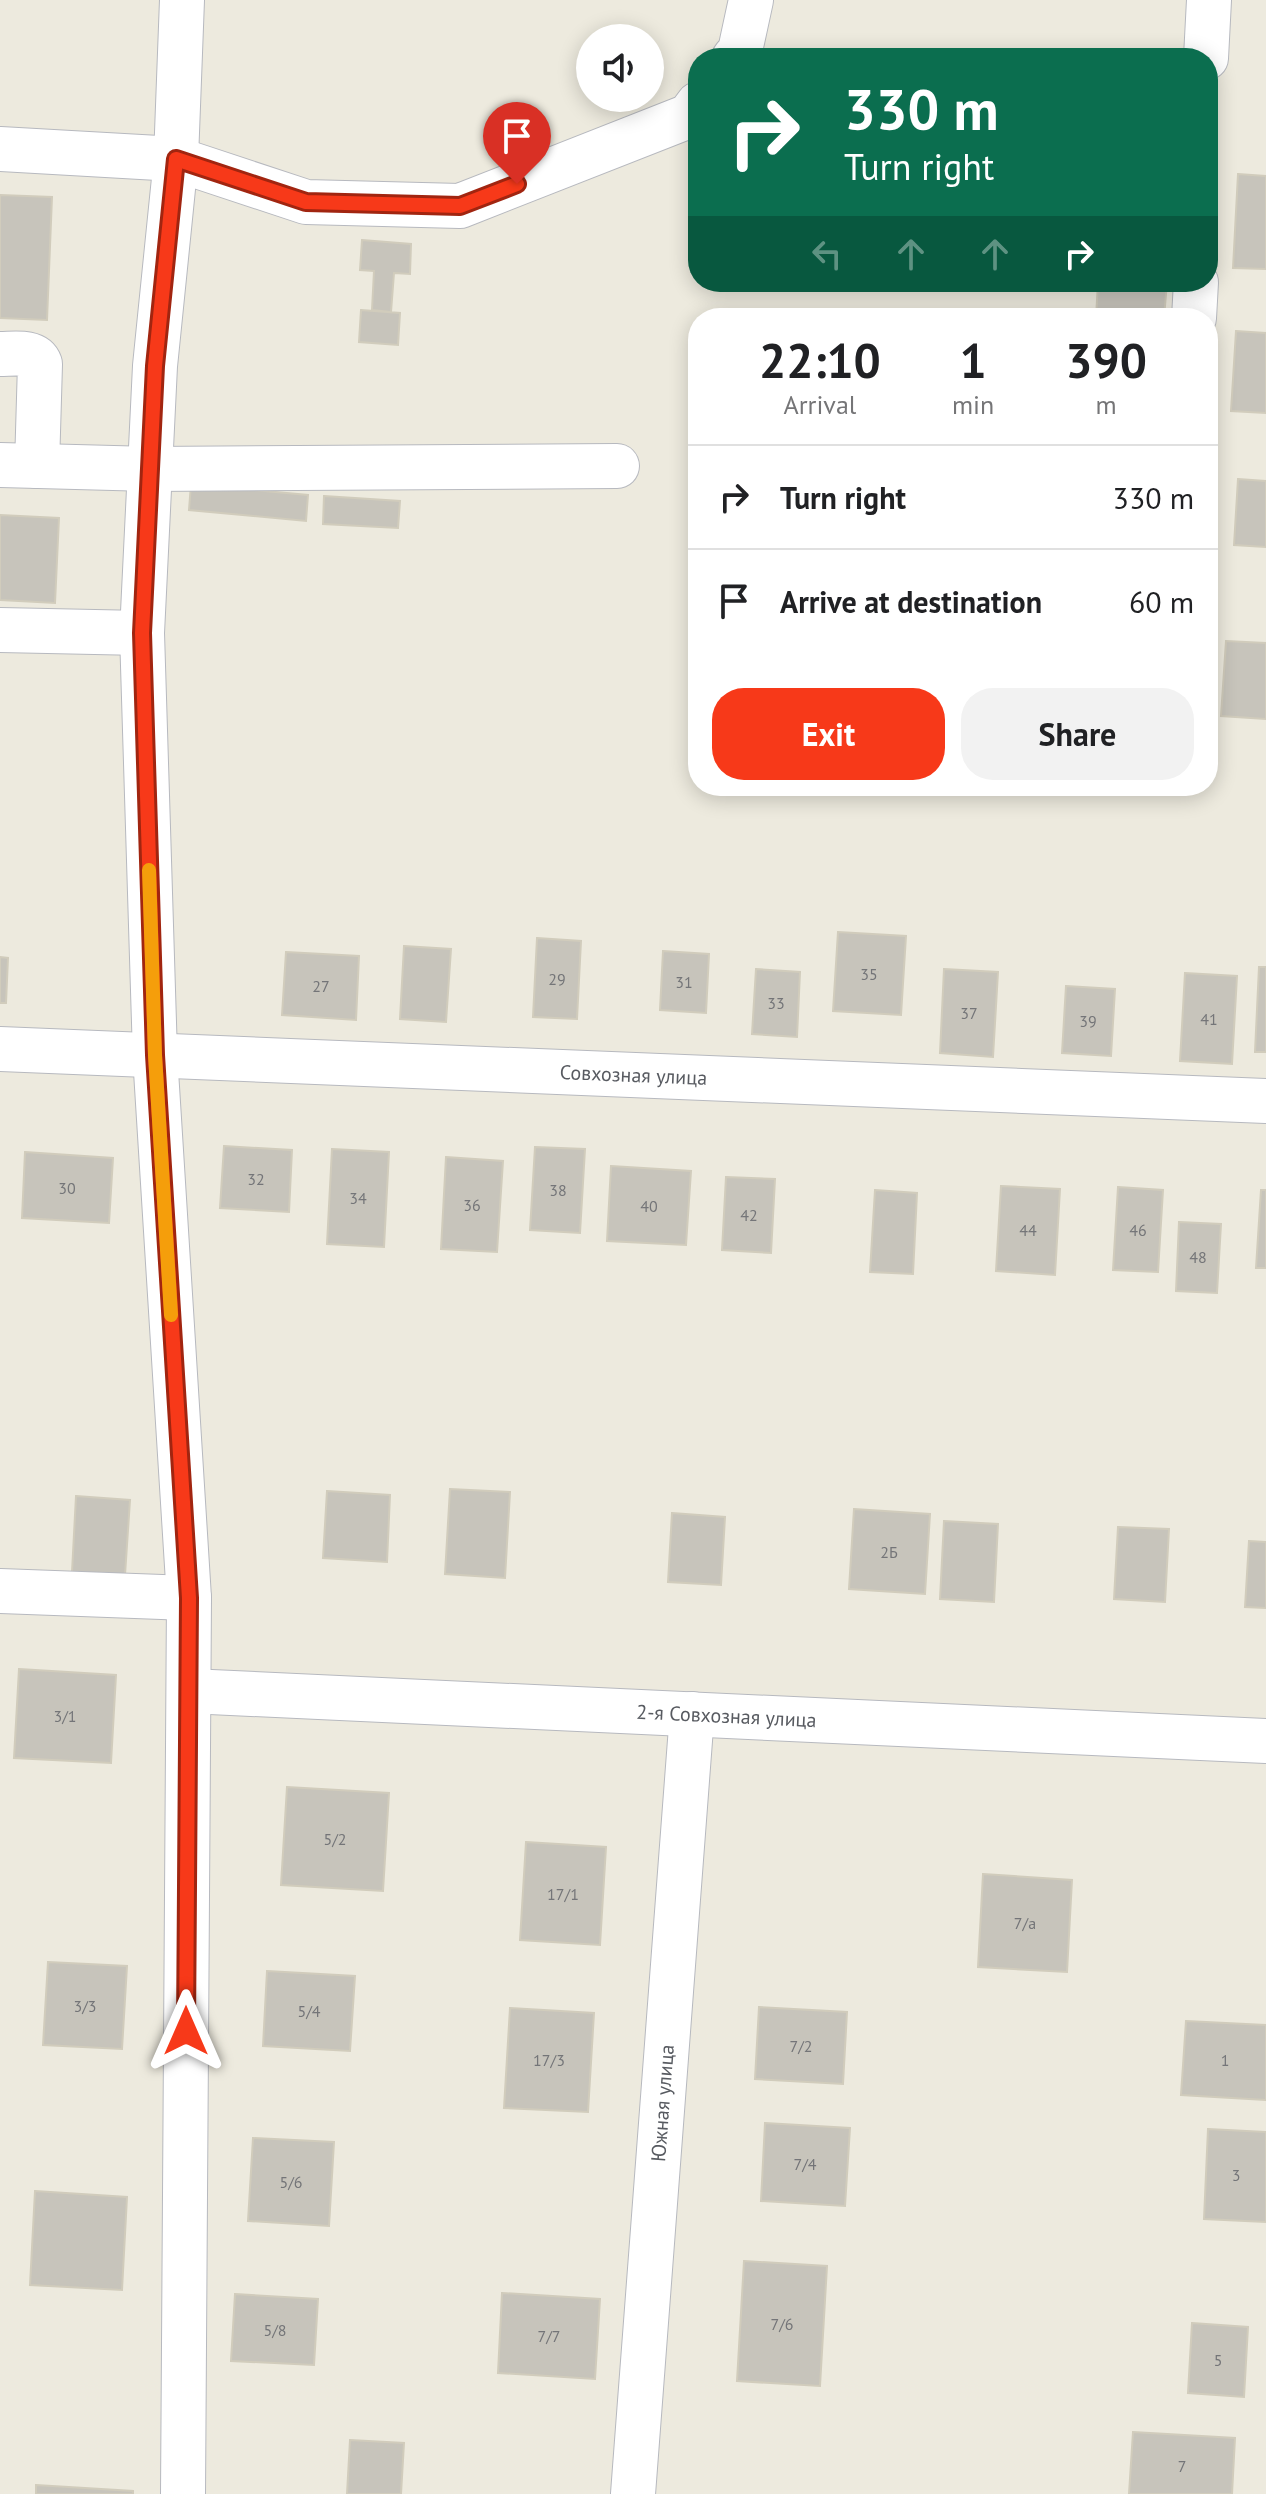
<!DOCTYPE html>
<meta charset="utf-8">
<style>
body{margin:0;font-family:"PT Sans",sans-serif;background:#f2f2f2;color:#202124;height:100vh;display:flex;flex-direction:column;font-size:30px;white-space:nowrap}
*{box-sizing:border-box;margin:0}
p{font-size:26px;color:#757577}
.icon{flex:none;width:44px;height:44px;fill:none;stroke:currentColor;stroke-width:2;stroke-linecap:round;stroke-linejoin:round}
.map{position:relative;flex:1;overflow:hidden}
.details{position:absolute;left:688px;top:308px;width:530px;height:488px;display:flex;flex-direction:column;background:#fff;border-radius:32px;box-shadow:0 4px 20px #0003}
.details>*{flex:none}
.banner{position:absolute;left:688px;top:48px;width:530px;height:244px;border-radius:32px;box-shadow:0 4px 20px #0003;background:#0b6e4f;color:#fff;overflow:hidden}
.buttons{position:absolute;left:576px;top:24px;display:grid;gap:16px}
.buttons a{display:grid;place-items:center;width:88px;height:88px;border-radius:50%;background:#fff;box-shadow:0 4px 20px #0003;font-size:40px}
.pin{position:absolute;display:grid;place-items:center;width:68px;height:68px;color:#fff;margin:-82px -34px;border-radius:50% 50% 50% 0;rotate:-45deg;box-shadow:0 0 8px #0007}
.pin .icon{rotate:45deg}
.me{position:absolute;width:88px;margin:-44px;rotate:0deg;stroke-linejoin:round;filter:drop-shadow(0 0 6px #0008)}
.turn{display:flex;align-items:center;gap:28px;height:168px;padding:0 24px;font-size:36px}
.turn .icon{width:104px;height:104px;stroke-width:2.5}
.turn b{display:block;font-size:56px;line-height:68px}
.lanes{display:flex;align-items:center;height:76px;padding:0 24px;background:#0003;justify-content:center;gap:40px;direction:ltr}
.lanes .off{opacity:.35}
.eta{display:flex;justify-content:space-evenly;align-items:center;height:136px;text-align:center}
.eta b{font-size:48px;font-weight:700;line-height:56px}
.button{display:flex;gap:16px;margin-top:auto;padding:16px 24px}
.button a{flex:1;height:92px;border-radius:32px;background:#f73919;color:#fff;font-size:32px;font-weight:700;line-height:92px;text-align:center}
.button a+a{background:#f2f2f2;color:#202124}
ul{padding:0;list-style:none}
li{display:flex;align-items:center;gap:24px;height:104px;padding:0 24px;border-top:2px solid #e0e0e0}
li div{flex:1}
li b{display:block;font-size:30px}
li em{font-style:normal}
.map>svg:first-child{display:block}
.building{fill:#c7c4bb;stroke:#d1ccbc;stroke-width:2}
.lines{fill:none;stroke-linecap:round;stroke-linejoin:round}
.minor-casing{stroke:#b7b9bf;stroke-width:46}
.minor{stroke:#fff;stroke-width:44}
.route-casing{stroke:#a12510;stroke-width:20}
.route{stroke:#f73919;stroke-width:14}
.slow{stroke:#f59e0b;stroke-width:14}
.labels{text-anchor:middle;stroke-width:8;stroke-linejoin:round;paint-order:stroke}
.number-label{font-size:16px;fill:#747578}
.street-label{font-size:20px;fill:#585b61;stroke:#fff}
</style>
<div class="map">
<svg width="1266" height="2494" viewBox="0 0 1266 2494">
<rect width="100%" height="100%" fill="#edeade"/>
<path class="building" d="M1238 174 1266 176V269L1233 268Z
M0 195 52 197 47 320 0 318Z
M362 240 411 244 410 274 394 273 391 312 372 310 374 271 360 270Z
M784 282H843L842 289 784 285Z
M1098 282H1167L1164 318H1096Z
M361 310 400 313 398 345 359 342Z
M1236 331 1266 333V413L1231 411Z
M1238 479 1266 481V547L1234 545Z
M191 484 308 495 306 521 189 510Z
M324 496 400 501 398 528 323 524Z
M0 515 59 518 55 603 0 600Z
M1226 641 1266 643V719L1221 716Z
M838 932 906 936 901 1015 833 1011Z
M537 938 581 941 577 1019 533 1017Z
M404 946 451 949 446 1022 400 1019Z
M663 951 709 954 706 1013 660 1010Z
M286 952 359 956 356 1020 282 1015Z
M0 957 8 958 6 1003H0Z
M1259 967H1266V1052H1255Z
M756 969 800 972 797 1037 752 1034Z
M944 969 998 972 993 1057 940 1053Z
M1185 973 1237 976 1232 1064 1180 1061Z
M1066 986 1115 989 1111 1056 1062 1053Z
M224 1146 292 1150 289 1212 220 1208Z
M535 1147 585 1149 580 1233 530 1230Z
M332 1149 389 1152 384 1247 327 1244Z
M25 1152 113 1158 109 1223 22 1218Z
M446 1157 503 1161 497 1252 441 1249Z
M611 1166 691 1171 686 1245 607 1241Z
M726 1177 775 1179 771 1253 722 1250Z
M1001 1186 1060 1189 1055 1275 996 1271Z
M1118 1187 1163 1190 1158 1272 1113 1270Z
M875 1190 917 1193 913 1274 870 1272Z
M1261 1190H1266V1268H1256Z
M1179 1222 1221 1224 1217 1293 1176 1291Z
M450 1489 510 1492 505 1578 445 1574Z
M327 1491 390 1495 387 1562 323 1558Z
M76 1496 130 1500 125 1575 72 1572Z
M854 1509 930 1514 925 1594 849 1589Z
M672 1513 725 1517 721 1585 668 1582Z
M944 1521 998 1524 994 1602 940 1599Z
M1118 1527 1169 1529 1165 1602 1114 1599Z
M1249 1541 1266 1542V1608L1245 1607Z
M19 1669 116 1675 111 1763 14 1758Z
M287 1787 389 1793 383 1891 281 1885Z
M526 1842 606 1847 600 1945 520 1940Z
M983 1874 1072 1880 1067 1972 978 1967Z
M48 1962 127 1966 122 2049 43 2045Z
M267 1971 355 1976 350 2051 263 2046Z
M759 2007 847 2012 843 2084 755 2079Z
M510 2008 594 2013 588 2112 504 2108Z
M1186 2021 1266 2025V2100L1181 2095Z
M765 2123 850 2128 845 2206 761 2201Z
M1208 2129 1266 2132V2222L1204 2219Z
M253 2138 334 2142 329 2226 248 2221Z
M35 2191 127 2197 122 2290 30 2285Z
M744 2261 827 2266 820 2386 737 2381Z
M502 2293 600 2299 595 2379 498 2373Z
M235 2294 318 2299 314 2365 231 2361Z
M1192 2323 1248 2327 1244 2397 1188 2393Z
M1133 2432 1235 2438 1232 2494H1129Z
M350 2440 404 2443 401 2494H347Z
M36 2485 133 2491V2494H36Z"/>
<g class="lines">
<defs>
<g id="minor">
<path d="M182 0 176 159 155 366 142 633 155 1055 189 1598 183 2494"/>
<path d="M734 58 740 51 751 0"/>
<path d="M1206 58 1209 0"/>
<path d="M0 149 176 159 306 202 460 206 689 116 698 104"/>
<path d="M1194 318 1196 282"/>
<path d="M0 354C14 354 35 350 40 364L37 466"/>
<path d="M0 465 151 469 617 466"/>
<path d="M0 630 142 633"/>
<path id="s1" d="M0 1049 1266 1101"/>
<path d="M0 1591 189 1598"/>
<path id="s2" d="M189 1691 1266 1741"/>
<path id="s3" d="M633 2494 692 1714"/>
</g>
</defs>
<use href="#minor" class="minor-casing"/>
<use href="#minor" class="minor"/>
</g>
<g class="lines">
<defs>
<path id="route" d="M186 2031 189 1598 155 1055 142 633 155 366 176 159 306 202 460 206 517 184"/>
</defs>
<use href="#route" class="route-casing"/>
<use href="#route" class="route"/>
<path class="slow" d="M149 870 155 1055 171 1315"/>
</g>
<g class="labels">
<g class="number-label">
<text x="869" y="980">35</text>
<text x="557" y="985">29</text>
<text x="684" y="988">31</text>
<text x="321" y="992">27</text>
<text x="776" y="1009">33</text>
<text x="969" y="1019">37</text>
<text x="1209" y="1025">41</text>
<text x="1088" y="1027">39</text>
<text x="256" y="1185">32</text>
<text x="67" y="1194">30</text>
<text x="558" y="1196">38</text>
<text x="358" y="1204">34</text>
<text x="472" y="1211">36</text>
<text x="649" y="1212">40</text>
<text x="749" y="1221">42</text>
<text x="1028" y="1236">44</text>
<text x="1138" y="1236">46</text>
<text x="1198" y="1263">48</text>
<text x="889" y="1558">2Б</text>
<text x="65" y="1722">3/1</text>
<text x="335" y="1845">5/2</text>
<text x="563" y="1900">17/1</text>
<text x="1025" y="1929">7/а</text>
<text x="85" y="2012">3/3</text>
<text x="309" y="2017">5/4</text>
<text x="801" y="2052">7/2</text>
<text x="549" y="2066">17/3</text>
<text x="1225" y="2066">1</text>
<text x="805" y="2170">7/4</text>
<text x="1236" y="2181">3</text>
<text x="291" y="2188">5/6</text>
<text x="782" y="2330">7/6</text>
<text x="275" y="2336">5/8</text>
<text x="549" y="2342">7/7</text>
<text x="1218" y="2366">5</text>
<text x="1182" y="2472">7</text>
</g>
<g class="street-label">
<text dy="7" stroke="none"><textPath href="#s1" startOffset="634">Совхозная улица</textPath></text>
<text dy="7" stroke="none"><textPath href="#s2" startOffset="538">2-я Совхозная улица</textPath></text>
<text dy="7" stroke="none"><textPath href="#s3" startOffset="392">Южная улица</textPath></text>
</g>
</g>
</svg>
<div class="buttons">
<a><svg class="icon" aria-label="sound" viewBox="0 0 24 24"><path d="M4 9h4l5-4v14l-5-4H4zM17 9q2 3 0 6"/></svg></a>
</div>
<div class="pin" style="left:517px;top:184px;background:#d93025"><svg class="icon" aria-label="arrive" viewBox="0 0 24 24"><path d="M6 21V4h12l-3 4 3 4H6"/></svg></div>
<svg class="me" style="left:186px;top:2031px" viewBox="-20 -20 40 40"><path d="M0-17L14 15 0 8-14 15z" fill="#f73919" stroke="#fff" stroke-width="4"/></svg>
<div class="banner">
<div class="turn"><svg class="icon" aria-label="right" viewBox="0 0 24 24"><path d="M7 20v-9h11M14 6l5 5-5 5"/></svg><div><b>330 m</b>Turn right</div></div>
<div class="lanes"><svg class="icon off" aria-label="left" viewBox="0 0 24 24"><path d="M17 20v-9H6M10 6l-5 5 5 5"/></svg><svg class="icon off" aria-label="ahead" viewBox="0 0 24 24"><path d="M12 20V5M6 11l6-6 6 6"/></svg><svg class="icon off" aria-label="ahead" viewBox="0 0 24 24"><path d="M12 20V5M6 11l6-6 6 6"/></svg><svg class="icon" aria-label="right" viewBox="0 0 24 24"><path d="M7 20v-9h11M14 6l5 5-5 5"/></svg></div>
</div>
<section class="details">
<div class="eta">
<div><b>22:10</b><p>Arrival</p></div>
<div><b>1</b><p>min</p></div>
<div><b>390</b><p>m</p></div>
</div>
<ul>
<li><svg class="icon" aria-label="right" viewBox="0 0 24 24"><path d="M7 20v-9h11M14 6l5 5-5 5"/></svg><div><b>Turn right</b></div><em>330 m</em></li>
<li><svg class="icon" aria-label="arrive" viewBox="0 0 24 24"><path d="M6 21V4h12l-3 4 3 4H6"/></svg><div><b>Arrive at destination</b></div><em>60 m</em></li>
</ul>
<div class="button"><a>Exit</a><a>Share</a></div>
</section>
</div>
